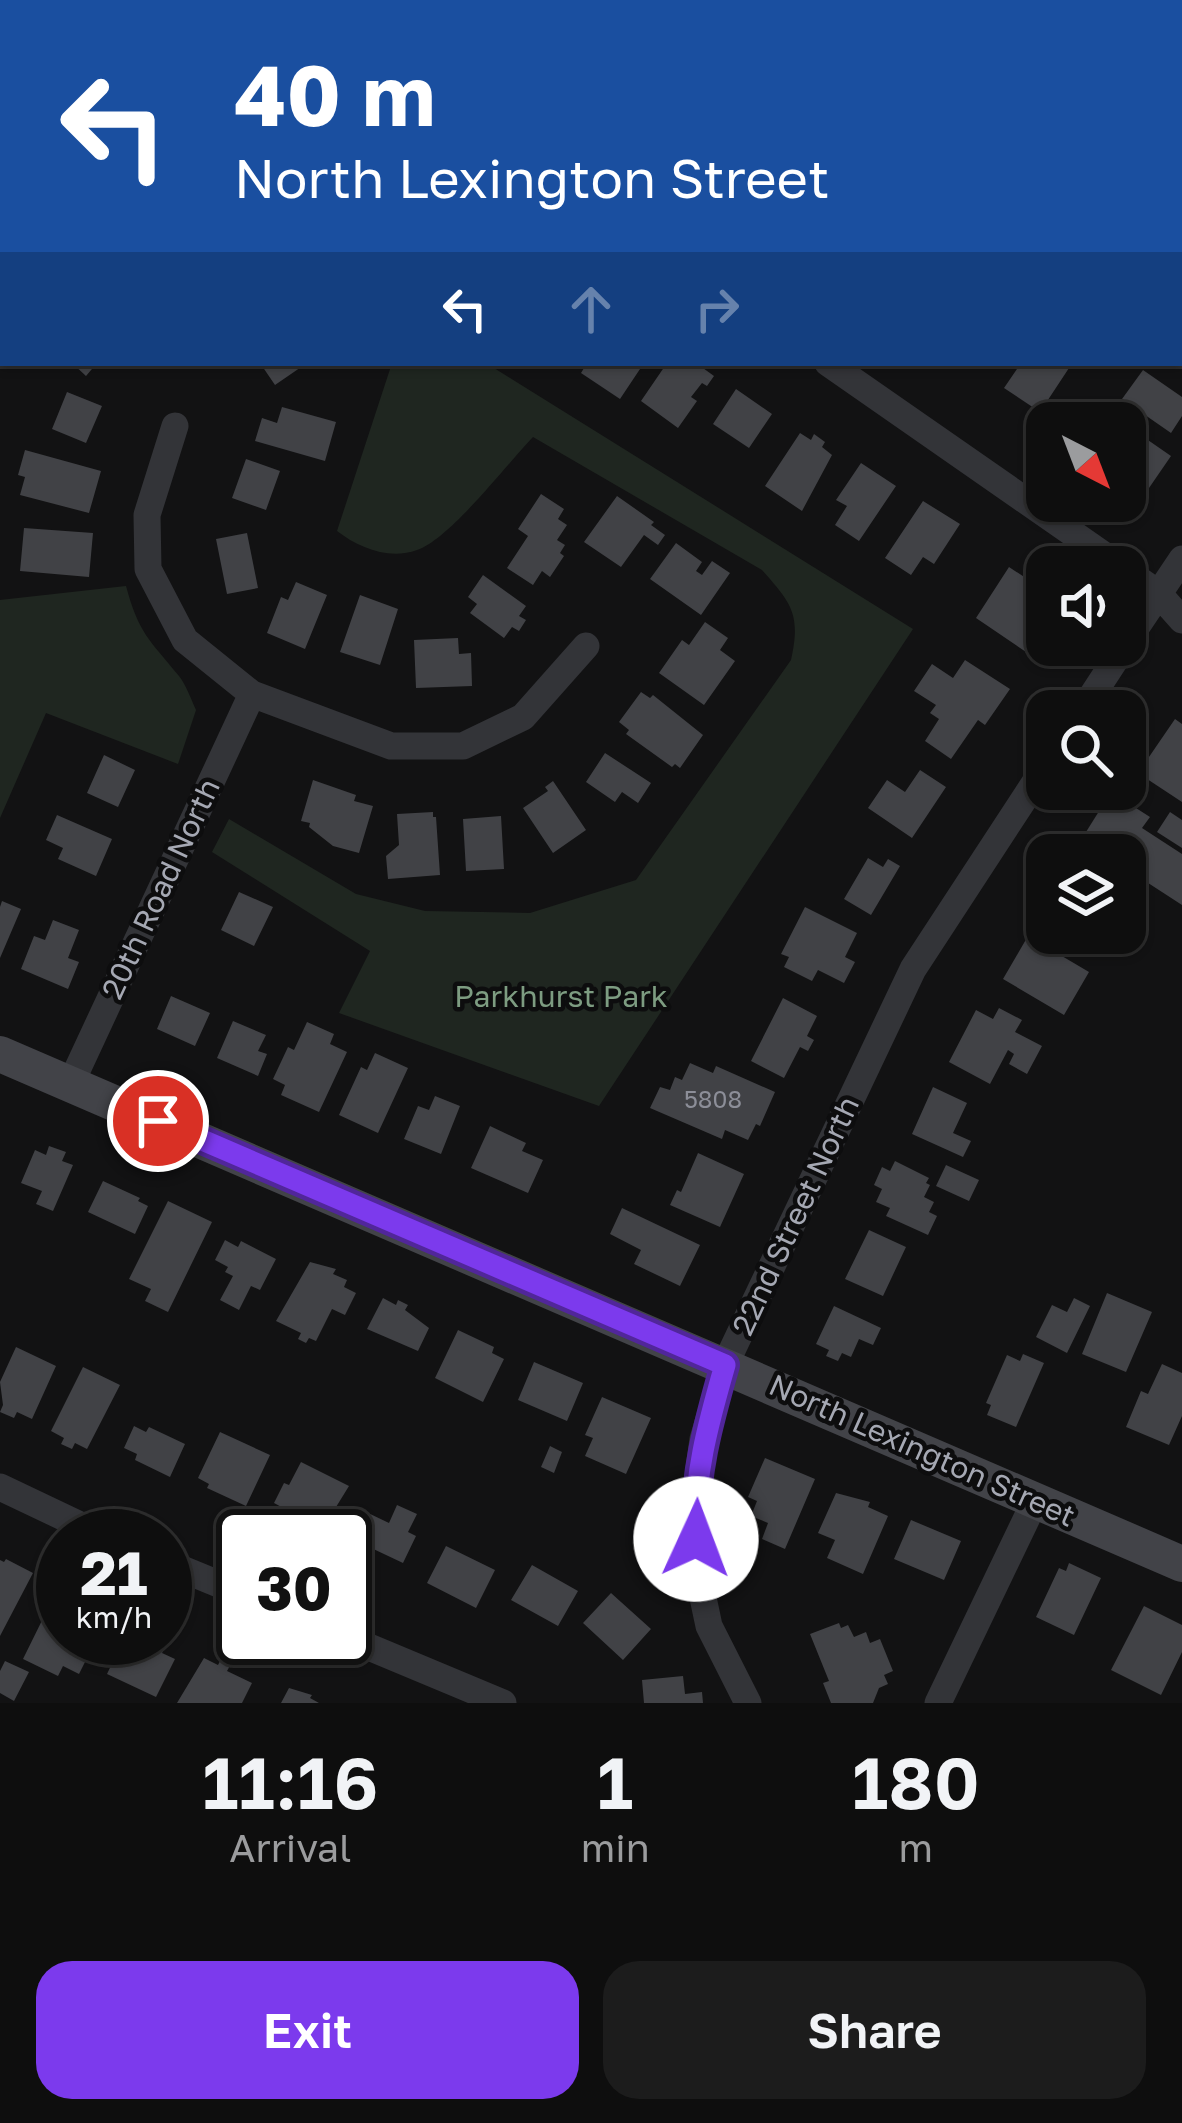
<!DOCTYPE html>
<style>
body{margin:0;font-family:"Golos Text",sans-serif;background:#1c1c1c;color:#f1f3f6;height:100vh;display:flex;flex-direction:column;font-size:45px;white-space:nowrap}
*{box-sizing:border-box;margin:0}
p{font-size:39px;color:#9b9c9e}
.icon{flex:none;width:66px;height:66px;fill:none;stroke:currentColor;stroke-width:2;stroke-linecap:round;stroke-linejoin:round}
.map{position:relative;height:1703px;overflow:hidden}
.sheet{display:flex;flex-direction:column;background:#0e0e0e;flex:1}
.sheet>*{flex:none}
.guide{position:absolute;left:0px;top:0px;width:1182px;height:366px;box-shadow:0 3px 9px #0004,0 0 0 3px #2e2e2e;background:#1a4fa0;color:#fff;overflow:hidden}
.needle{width:78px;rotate:138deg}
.fabs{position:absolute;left:1026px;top:402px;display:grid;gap:24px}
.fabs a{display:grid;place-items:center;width:120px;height:120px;border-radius:24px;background:#0e0e0e;box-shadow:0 3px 9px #0004,0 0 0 3px #2e2e2e;font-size:60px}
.speed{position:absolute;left:36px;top:1509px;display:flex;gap:24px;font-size:60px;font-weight:700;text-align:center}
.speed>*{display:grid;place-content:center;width:156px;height:156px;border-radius:50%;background:#0e0e0e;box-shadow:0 3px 9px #0004,0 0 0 3px #2e2e2e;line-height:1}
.speed small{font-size:30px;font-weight:400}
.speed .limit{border:6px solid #111;border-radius:18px;background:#fff;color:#111}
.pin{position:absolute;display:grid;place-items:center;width:102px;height:102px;color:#fff;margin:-51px;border:6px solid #fff;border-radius:50%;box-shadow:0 3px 12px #0007}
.me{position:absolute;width:132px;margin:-66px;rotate:2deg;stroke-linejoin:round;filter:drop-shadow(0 0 9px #0008)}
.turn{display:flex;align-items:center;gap:42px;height:252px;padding:0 36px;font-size:54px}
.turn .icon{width:156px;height:156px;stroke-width:2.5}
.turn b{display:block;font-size:84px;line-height:102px}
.lanes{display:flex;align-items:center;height:114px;padding:0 36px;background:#0003;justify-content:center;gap:60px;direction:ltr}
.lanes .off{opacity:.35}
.eta{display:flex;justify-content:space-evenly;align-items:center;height:204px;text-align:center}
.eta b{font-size:72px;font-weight:600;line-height:84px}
.primary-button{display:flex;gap:24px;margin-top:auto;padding:24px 36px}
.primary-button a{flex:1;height:138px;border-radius:36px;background:#7c3aed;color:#fff;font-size:48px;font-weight:600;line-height:138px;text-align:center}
.primary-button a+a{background:#1c1c1c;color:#f1f3f6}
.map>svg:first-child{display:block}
.green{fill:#1f2620}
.building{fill:#414246}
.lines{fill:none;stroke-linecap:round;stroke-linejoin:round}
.street{stroke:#333438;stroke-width:27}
.secondary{stroke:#424348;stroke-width:36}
.route-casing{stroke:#51269a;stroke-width:30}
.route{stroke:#7c3aed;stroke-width:21}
.labels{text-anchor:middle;stroke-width:9;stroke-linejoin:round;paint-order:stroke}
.number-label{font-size:24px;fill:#8c8e98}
.street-label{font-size:30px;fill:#a5a8b3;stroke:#0d0d0e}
.park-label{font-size:30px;fill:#7d9c81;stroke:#0d0d0e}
</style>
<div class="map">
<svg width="1182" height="1703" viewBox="0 0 1182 1703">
<rect width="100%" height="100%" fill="#121213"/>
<path class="green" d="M392 363H486L913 629 599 1106 339 1013 370 951 212 852 229 819 356 894 425 911 530 913 636 880 791 660C801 614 792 604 762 570L533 437C507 464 450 539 417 550 389 560 359 548 337 531Z
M126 586C139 634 149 639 179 676 186 685 191 699 196 710L178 764 46 713 0 818V600Z"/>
<path class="building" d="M72 363H97L86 376Z
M260 363H307L275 385Z
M587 363H644L620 399 581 373Z
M667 363H696L714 376 707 386 702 383 691 397 697 401 678 428 641 401Z
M1021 363H1035L1044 369 1048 363H1062L1069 368 1040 412 1004 388Z
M1143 370 1182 397V416L1171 433 1122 399Z
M736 389 772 414 749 448 713 424Z
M67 392 102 406 86 443 52 429Z
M282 407 336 422 325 461 255 441 262 418 277 423Z
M800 433 811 440 814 434 825 442 822 447 832 455 802 511 765 486Z
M1125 433 1141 444 1145 438 1171 456 1149 488 1144 484 1140 490 1125 479Z
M25 450 101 471 89 513 20 495 25 477 18 475Z
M246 459 280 471 266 510 232 498Z
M861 463 896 486 859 541 835 525 847 506 836 500Z
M541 494 564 509 558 519 567 525 557 540 565 545 560 553 564 556 550 577 542 571 533 585 507 568 528 536 518 529Z
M617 496 654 522 651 525 665 535 658 545 644 535 621 567 584 542Z
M923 501 960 524 934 564 923 557 911 575 885 558Z
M24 528 93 533 89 577 20 571Z
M247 533 258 588 227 594 216 539Z
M676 543 702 562 696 571 702 575 712 561 730 573 701 615 650 579Z
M1009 567 1047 592V620L1026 652 976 618Z
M483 575 526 606 519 616 526 620 519 631 512 627 504 638 470 613 477 604 468 597Z
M296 582 327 595 305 649 267 633 281 597 288 600Z
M360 595 398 609 380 665 340 652Z
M705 622 728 638 720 650 735 661 704 705 659 673 682 640 689 645Z
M458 638 459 654 471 653 472 686 416 688 414 640Z
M965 660 1010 689 985 725 978 720 951 759 925 741 939 719 930 713 936 705 914 691 932 664 953 678Z
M641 692 650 698 653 695 703 735 680 768 675 764 672 767 626 734 629 730 619 722Z
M1175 719 1182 724V802L1138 773Z
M605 753 651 783 638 803 622 792 615 802 586 782Z
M104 755 135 770 118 807 87 793Z
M920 770 946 787 912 838 868 808 887 780 905 792Z
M313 780 356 795 354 801 373 806 359 853 333 846 309 827 310 823 301 821Z
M553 781 586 830 553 853 523 808 548 791 545 787Z
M1111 792 1150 817 1142 828 1182 854V905L1125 868V855H1105L1081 840Z
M433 812V817H436L440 875 388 879 386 856 399 845 397 814Z
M1170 812 1182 820V848L1157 832Z
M57 815 112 839 96 876 58 859 63 848 46 840Z
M501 816 504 869 466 871 463 819Z
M868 858 883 867 888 859 900 866 871 915 844 899Z
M239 892 273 907 254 946 221 930Z
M2 901 21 909 0 958V907Z
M805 907 857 933 845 957 855 962 844 983 818 970 812 981 784 967 789 957 781 954Z
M53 920 79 930 68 958 79 962 68 989 21 969 34 936 45 940Z
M1080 933H1111L1103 947Z
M1028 936 1089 972 1064 1015 1003 979Z
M171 996 210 1013 195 1046 157 1029Z
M783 998 817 1016 807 1036 814 1040 808 1051 800 1047 784 1078 751 1061Z
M999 1008 1022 1020 1015 1032 1042 1046 1027 1074 1009 1064 1014 1054 1008 1050 990 1084 949 1062 976 1010 993 1019Z
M233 1021 266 1035 258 1051 267 1054 258 1076 217 1058Z
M307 1022 334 1034 330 1044 347 1052 319 1112 281 1095 285 1085 273 1079 288 1047 294 1050Z
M375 1053 408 1068 378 1133 339 1115 361 1067 367 1070Z
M690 1063 713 1073 716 1066 775 1092 760 1126 756 1124 748 1140 725 1130 722 1139 650 1108 660 1087 670 1090 675 1077 682 1080Z
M933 1087 967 1103 953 1133 971 1141 963 1157 912 1134Z
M435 1096 460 1106 441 1154 404 1139 418 1106 429 1110Z
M490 1126 526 1143 522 1151 543 1160 528 1193 471 1168Z
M49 1146 66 1152 62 1161 73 1165 53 1211 36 1204 42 1191 21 1183 35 1150 46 1155Z
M698 1153 744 1174 720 1227 670 1205 677 1190 681 1192Z
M895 1161 929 1178 926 1183 930 1185 924 1197 934 1202 929 1212 937 1216 928 1235 886 1216 890 1208 876 1202 882 1189 874 1185 882 1167 890 1171Z
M946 1165 979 1180 969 1201 936 1186Z
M103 1181 140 1198 138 1201 148 1206 135 1234 88 1212Z
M168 1201 212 1222 168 1312 145 1301 151 1289 129 1279Z
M622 1208 700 1245 680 1286 634 1264 641 1250 610 1234Z
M869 1230 906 1247 883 1296 845 1279Z
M225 1240 238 1247 241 1241 276 1259 260 1290 251 1286 239 1310 220 1300 233 1276 225 1272 228 1267 215 1260Z
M310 1262 336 1269 333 1274 347 1280 344 1287 356 1293 345 1315 332 1309 316 1341 309 1338 306 1343 298 1339 301 1333 276 1321Z
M1107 1293 1152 1312 1126 1372 1082 1354Z
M383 1298 396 1305 398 1300 408 1305 405 1310 429 1328 418 1351 367 1329Z
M1074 1298 1090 1306 1067 1353 1036 1337 1052 1305 1067 1312Z
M834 1306 881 1328 873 1345 859 1339 851 1357 842 1353 838 1361 826 1356 829 1350 816 1344Z
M458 1330 494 1347 492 1353 504 1359 483 1402 435 1378Z
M16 1347 56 1366 32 1419 17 1412 14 1418 0 1412 3 1405 0 1382Z
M1023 1354 1044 1363 1016 1427 987 1415 991 1405 986 1403 1007 1355 1020 1361Z
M534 1362 583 1383 567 1421 518 1400Z
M1162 1364 1182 1373V1416L1169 1445 1126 1427 1141 1391 1148 1394Z
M83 1367 120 1385 87 1449 75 1443 72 1449 61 1444 64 1438 51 1431Z
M602 1397 651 1418 626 1474 585 1456 593 1438 585 1435Z
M134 1426 146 1432 149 1427 185 1444 170 1477 135 1460 137 1454 124 1448Z
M220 1432 270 1455 246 1506 207 1488 209 1484 198 1478Z
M550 1446 562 1452 554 1473 541 1467Z
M765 1458 815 1479 785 1549 762 1539 768 1523 751 1516 757 1501 748 1497Z
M301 1462 349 1486 320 1533 284 1515 287 1510 274 1503 284 1483 289 1485Z
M836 1493 870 1502 868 1507 888 1516 863 1574 827 1558 835 1540 818 1533Z
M397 1505 417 1514 408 1532 416 1536 403 1563 367 1546 370 1539 356 1533 366 1512 389 1523Z
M911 1520 961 1541 944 1580 894 1559Z
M446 1546 495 1570 476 1608 427 1583Z
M6 1559 33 1573 0 1636V1560L4 1562Z
M1069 1563 1101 1578 1074 1635 1036 1617 1059 1568 1066 1571Z
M532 1565 578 1591 558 1626 511 1600Z
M58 1588 63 1590V1638H97L79 1674 63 1666 58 1676 23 1659Z
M611 1593 651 1629 623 1660 583 1623Z
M1144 1606 1182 1625V1652L1161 1695 1111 1670Z
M839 1623 841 1628 848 1625 854 1637 866 1632 870 1643 880 1639 893 1671 884 1675 888 1684 879 1688 873 1703H831L823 1683 829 1681 810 1634Z
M124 1638H152L151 1642 165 1648 162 1653 175 1659 156 1697 107 1674Z
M204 1658 218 1665 221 1659 231 1664 227 1671 252 1683 242 1703H177Z
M5 1661 29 1672 14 1701 0 1693V1671Z
M683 1676 685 1694 702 1692 703 1703H644L642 1680Z
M289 1688 312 1695 310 1698 319 1703H281Z"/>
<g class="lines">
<path class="street" d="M267 0 272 3
M986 0 991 3
M1097 3 1099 0
M1179 126 1182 127
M828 363 1121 567
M175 426 147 515 148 569 185 640 252 694 391 746H463L523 717 586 646
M1125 570 1158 593 1182 620
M1125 644 1182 559
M1082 711 1125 645
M71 1083 252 694
M0 1487 103 1536
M165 1562 243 1594
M345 1637 503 1703
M748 1703 709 1626 698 1574 694 1504 703 1439 725 1365 913 969 1047 764
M938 1703 1035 1501"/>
<path class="secondary" d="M0 1054 1182 1564"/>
</g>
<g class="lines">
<defs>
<path id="route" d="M158 1121 725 1365C708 1424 693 1478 696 1539"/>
</defs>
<use href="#route" class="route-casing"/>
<use href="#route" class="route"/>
</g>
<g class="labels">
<g class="number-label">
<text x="713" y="1108">5808</text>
</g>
<g class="street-label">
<text transform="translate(161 889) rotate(-65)" y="10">20th Road North</text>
<text transform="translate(796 1216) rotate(-65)" y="10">22nd Street North</text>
<text transform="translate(922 1451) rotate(24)" y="10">North Lexington Street</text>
</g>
<g class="park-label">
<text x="561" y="1007">Parkhurst Park</text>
</g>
</g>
</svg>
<div class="fabs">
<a><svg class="needle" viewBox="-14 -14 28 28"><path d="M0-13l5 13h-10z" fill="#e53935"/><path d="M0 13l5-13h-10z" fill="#9b9c9e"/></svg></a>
<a><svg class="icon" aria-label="sound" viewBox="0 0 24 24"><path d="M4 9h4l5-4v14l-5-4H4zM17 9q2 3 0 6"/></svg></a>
<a><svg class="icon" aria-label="search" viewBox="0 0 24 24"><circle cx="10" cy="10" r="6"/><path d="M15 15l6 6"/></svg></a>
<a><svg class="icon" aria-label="layers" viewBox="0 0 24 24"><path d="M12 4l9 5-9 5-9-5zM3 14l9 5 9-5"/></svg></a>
</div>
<div class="speed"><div>21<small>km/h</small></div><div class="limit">30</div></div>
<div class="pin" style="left:158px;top:1121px;background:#d93025"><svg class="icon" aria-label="arrive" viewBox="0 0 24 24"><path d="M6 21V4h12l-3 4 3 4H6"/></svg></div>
<svg class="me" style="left:696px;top:1539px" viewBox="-20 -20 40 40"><circle r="19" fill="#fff"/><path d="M0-13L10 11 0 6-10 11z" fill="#7c3aed"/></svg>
<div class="guide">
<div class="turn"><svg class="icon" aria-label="left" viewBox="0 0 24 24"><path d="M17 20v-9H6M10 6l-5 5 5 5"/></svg><div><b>40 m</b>North Lexington Street</div></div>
<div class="lanes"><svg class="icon" aria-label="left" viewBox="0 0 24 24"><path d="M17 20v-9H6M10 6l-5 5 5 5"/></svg><svg class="icon off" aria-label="ahead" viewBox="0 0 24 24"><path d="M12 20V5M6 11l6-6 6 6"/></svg><svg class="icon off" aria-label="right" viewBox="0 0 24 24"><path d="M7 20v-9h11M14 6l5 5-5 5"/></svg></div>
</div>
</div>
<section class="sheet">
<div class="eta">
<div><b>11:16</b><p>Arrival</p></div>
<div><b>1</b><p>min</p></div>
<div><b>180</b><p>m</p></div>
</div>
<div class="primary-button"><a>Exit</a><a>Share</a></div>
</section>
